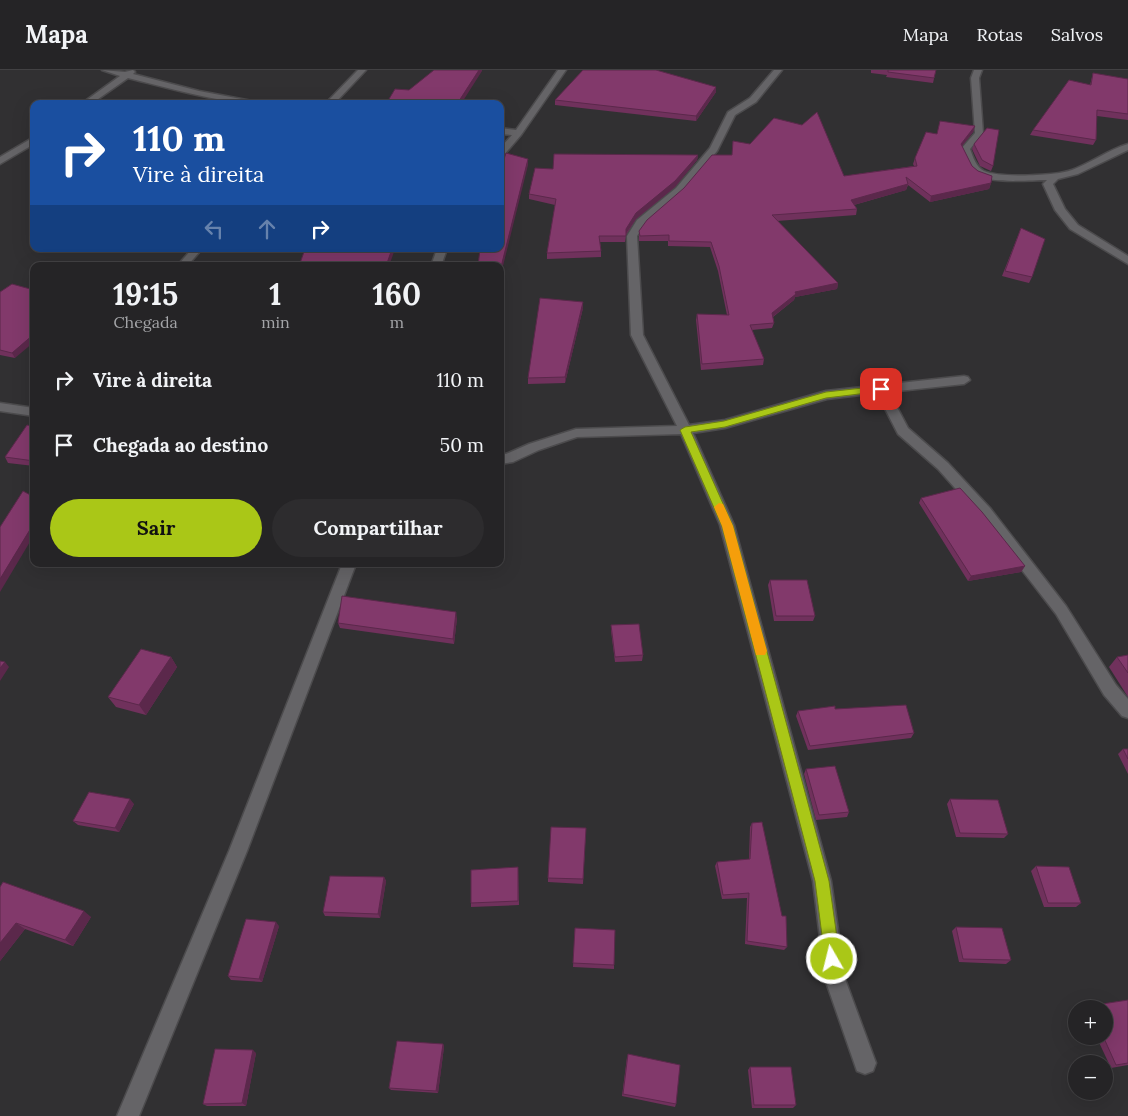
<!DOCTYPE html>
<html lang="pt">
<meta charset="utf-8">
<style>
body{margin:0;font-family:Lora,serif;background:#2d2c2e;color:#f1f3f6;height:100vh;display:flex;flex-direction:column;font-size:19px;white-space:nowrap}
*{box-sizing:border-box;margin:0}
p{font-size:16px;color:#a3a4a7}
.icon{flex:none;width:28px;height:28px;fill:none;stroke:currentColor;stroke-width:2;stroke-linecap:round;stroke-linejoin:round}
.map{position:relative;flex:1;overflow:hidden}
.side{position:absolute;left:30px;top:192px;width:474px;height:305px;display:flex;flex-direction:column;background:#252426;border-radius:10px;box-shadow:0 5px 20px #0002,0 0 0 1px #424143}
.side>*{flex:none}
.hud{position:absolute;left:30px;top:30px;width:474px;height:152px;border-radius:10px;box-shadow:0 5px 20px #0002,0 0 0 1px #424143;background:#1a4fa0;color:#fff;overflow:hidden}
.buttons{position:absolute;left:1068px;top:930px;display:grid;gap:10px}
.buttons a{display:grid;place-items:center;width:45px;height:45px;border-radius:50%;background:#252426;box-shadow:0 5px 20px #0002,0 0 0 1px #424143;font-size:25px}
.pin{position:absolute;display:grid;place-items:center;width:42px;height:42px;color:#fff;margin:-21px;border-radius:10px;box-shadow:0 2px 8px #0006}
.me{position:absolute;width:55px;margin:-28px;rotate:352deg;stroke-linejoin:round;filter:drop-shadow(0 0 4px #0008)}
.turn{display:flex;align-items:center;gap:18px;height:105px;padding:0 20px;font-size:22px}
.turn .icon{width:65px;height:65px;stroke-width:2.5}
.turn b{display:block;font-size:35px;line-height:42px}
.lanes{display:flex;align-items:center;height:48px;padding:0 20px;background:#0003;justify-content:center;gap:25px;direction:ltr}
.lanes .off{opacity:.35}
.eta{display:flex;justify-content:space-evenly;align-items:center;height:85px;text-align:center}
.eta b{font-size:30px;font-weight:800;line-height:35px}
.cta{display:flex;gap:10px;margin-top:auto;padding:10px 20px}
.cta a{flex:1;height:58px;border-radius:30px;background:#aac717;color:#111;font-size:20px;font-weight:800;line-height:58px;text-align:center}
.cta a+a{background:#2d2c2e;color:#f1f3f6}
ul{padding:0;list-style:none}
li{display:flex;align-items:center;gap:15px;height:65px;padding:0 20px}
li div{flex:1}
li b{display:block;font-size:19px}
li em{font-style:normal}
header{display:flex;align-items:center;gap:30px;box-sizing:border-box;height:70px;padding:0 25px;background:#252426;border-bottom:1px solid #424143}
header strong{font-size:24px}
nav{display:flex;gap:28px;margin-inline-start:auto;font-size:18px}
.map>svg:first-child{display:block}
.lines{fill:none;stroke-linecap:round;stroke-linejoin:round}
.minor-casing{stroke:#4c4b4d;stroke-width:3}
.minor{fill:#656467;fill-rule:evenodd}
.wall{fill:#70315c}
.shaded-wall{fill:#5b284b}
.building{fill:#82396b;stroke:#5b284b}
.route{fill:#aac717;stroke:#6e810f}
.slow{fill:#f59e0b}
</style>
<header>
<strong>Mapa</strong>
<nav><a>Mapa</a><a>Rotas</a><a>Salvos</a></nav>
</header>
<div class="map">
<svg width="1128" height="1046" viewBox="0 0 1128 1046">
<rect width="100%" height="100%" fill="#313032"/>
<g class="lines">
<defs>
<path id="minor" d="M102 0 125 2 133 0 135 2 133 4 199 21 268 34C220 34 174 19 128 8L91 34H81L120 6Z
M358 0H366L334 34H325Z
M558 0H566L521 65 503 86 500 87V78L512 65 500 64V58L516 60Z
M774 0H782L756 32 735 45 717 81 682 122 645 154 637 166 643 265 689 355 725 350 826 321 964 306 968 307 970 310 964 314 889 322 908 358 948 393 990 438 1066 536 1116 615 1128 629V648L1122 646 1104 625 1056 544 980 446 938 399 898 364 877 323 827 329 725 358 693 363 734 455 831 811 845 909 876 993 873 1001 865 1004 857 1001 825 909 813 811 720 455 681 364 577 367 539 380 513 392 500 394V384H506L529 374 576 359 677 356 631 265 627 166 637 150 676 118 710 78 728 42 750 28Z
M974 0H982L979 8 983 63 970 79C973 87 976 97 984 101 999 108 1056 106 1072 100 1091 93 1108 80 1128 74V80L1078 104 1058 109 1053 114 1065 139 1078 155 1128 186V194L1070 159 1055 140 1043 114 1047 110C1028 110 993 114 977 105 968 100 964 88 961 79L975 63 971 8Z
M34 67V74L0 94V87Z
M192 179H202L187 196H177Z
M437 179H447L441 196H431Z
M0 333 34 338V346L0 341Z
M342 494H356L247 781 139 1046H117L229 781Z"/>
</defs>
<use href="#minor" class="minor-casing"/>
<use href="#minor" class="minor"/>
</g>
<path class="wall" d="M871 0H936L933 13 886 7 887 5 871 3Z
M1093 3 1128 11V50L1097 46 1096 70 1093 75 1030 65 1033 60 1090 15Z
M716 17V22L696 51 555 35V30Z
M975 56 973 62 962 76 972 96 991 113 989 119 930 132 908 115 906 120 854 135 857 139 856 145 777 151 838 213 837 219 795 227 794 230 773 247 774 253 772 258 752 260 764 289 763 295 701 300 696 250 697 244 727 245 718 201 710 177 668 176V171H639V161L732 85 733 71 844 106 914 96 913 94 915 88 936 64Z
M974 74 993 96 991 101 980 96 972 79Z
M698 85 697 90 675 117 636 149 626 165 625 172H600L601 181V187L547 189V183L555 135 529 129V124L553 99Z
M1021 158 1032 207 1029 213 1002 206Z
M0 222 15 288 0 285Z
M583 238 565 313 528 314V308Z
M34 353V396L8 393 5 387Z
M921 428 1025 496 1021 502 968 511 919 433Z
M118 494H134L131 497Z
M770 510 815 546 813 551H774L768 515Z
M457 548 454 574 340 558 338 553Z
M611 555 643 585 642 591 615 592 611 561Z
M1128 585V627L1109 597 1117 587Z
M171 587 177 597 146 645 116 637 108 627Z
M835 639 914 663 911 668 808 680 796 646 798 641Z
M1123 679H1128V704L1118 684Z
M806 699 849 742 847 747 816 750 804 704Z
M950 729 1008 764 1004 768 956 767 947 734Z
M134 734 119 762 78 755 73 751Z
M752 753 787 877 784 880 745 874 747 828 722 829 715 796 717 792 749 789 750 757Z
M586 758 583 814 548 812V808Z
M1036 796 1081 833 1076 837H1044L1031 801Z
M518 797 519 835 471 837V833Z
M384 807 386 811 380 848 325 846 323 842Z
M0 817 91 847 73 876 25 859 0 891Z
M279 856 262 912 231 910 228 906Z
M956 857 1011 890 1006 894 959 892 952 861Z
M575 858 614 895V899L573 897Z
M1128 930V995L1111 998 1096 966H1104V939H1084L1089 936Z
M443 974 444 977 438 1023 391 1020 389 1018Z
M256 983 246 1036H207L203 1034Z
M627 987 676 1034 675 1037 622 1026Z
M750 997 796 1035 793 1038H752L748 1000Z"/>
<path class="shaded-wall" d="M479 0H482V1L461 34H457Z
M716 17V22L696 51V46Z
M975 56 973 62 959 80 961 74Z
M698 85 697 90 675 117 636 149 625 165 626 159 636 143Z
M528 89V95L500 208V201Z
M991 113 989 119 930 132 931 126Z
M908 114 906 120 850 136 851 130Z
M392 179H395L389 196H386Z
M838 213 837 219 795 227 794 230 771 248 772 243 795 222Z
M583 232V238L565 313V307Z
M34 264V272L15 288 12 283Z
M34 453V465L0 522V509Z
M1025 496 1021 502 968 511 971 506Z
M456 542 457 548 454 574 453 569Z
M171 587 177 597 146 645 139 635Z
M5 592 9 597 0 611V598Z
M130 729 134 734 119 762 115 758Z
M384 807 386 811 380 848 378 844Z
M84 841 91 847 73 876 65 870Z
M276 852 279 856 262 912 259 909Z
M16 853 25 859 0 891V873Z
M443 974 444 977 438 1023 436 1021Z
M253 980 256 983 246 1036 242 1033Z"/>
<path class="building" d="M434 0H479L457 34H386L395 19 409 20Z
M583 0H656L716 17 696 46 555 30Z
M888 0H936L934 8 888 2Z
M1093 3 1128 9V44L1097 40 1096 70 1033 60 1069 10 1091 15Z
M817 42 844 106 917 96 915 88 926 62 937 64 940 51 975 56 961 74 972 96 978 101 992 106 991 113 931 126 906 107 908 114 851 130 857 139 772 145 838 213 795 222 796 224 772 243 774 253 750 255 764 289 702 294 697 244 729 245 719 196 711 172 669 171V165L640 166 639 161 647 150 684 118 712 85H732L733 71 750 74 774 48 802 55Z
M987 58 999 60 993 96 982 90 974 74Z
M506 83 528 89 500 201V196H478L480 179H500V102Z
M554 84 698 85 675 111 636 143 626 159V166H599L601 181 547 183 556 129 529 124 535 98 553 99Z
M1021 158 1045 169 1032 207 1005 201Z
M305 179H392L386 196H299Z
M12 214 34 220V264L12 283 0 280V222Z
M540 228 583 232 565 307 528 308Z
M34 353V391L5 387 27 355 31 356Z
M960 418 982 442 1025 496 971 506 921 428Z
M23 421 34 427V453L0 509V457Z
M770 510H807L815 546H776Z
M342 526 456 542 453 569 338 553Z
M639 554 643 585 615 587 611 555Z
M141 579 171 587 139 635 108 627Z
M1128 585V603L1117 587Z
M0 591 5 592 0 598Z
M906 635 914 663 810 676 798 641 835 636V639Z
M1123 679H1128V689Z
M835 696 849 742 819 745 806 699Z
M89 722 130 729 115 758 73 751Z
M950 729 998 730 1008 764 960 763Z
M762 752 782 846H786L787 877 747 871 749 823 723 825 717 792 750 789 752 753Z
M551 757 586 758 583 809 548 808Z
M1036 796 1069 797 1081 833H1048Z
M518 797V831L471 833V800Z
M330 806 384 807 378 844 323 842Z
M3 812 84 841 65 870 16 853 0 873V817Z
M246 849 276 852 259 909 228 906Z
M956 857 1002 858 1011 890 963 889Z
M575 858 615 860 614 895 573 893Z
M1128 930V993L1116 995 1103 966 1104 939H1091L1089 936Z
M397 971 443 974 436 1021 389 1018Z
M215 979 253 980 242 1033 203 1034Z
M628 984 680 995 676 1034 623 1024Z
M750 997H791L796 1035H754Z"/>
<path class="route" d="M881 316 884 317V321L826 328 725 357 691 362 733 456 829 811 840 889 838 895 832 897 827 895 825 889 815 811 722 456 680 360 685 357 724 351 826 322Z"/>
<path class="slow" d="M719 433 723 434 733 456 767 581 765 585H756L755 581 722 456 714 437Z"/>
</svg>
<div class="buttons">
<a>+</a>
<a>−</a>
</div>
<div class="pin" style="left:881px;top:319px;background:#d93025"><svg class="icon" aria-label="arrive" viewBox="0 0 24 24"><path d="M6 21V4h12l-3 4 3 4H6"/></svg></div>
<svg class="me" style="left:832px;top:889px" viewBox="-20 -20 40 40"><circle r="17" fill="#aac717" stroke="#fff" stroke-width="3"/><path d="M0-11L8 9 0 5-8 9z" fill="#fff"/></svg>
<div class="hud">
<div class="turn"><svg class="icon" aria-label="right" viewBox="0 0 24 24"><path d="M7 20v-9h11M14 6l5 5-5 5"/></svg><div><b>110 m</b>Vire à direita</div></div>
<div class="lanes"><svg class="icon off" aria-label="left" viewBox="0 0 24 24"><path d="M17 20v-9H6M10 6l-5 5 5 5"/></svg><svg class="icon off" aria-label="ahead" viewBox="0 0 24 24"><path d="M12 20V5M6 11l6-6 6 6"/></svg><svg class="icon" aria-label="right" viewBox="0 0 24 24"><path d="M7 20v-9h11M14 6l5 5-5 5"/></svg></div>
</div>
<section class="side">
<div class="eta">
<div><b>19:15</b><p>Chegada</p></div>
<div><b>1</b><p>min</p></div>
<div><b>160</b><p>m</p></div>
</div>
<ul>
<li><svg class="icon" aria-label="right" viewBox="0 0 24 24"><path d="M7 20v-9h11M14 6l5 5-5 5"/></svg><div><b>Vire à direita</b></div><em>110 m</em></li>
<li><svg class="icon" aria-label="arrive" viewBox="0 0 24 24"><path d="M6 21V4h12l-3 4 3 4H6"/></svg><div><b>Chegada ao destino</b></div><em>50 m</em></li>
</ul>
<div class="cta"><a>Sair</a><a>Compartilhar</a></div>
</section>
</div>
